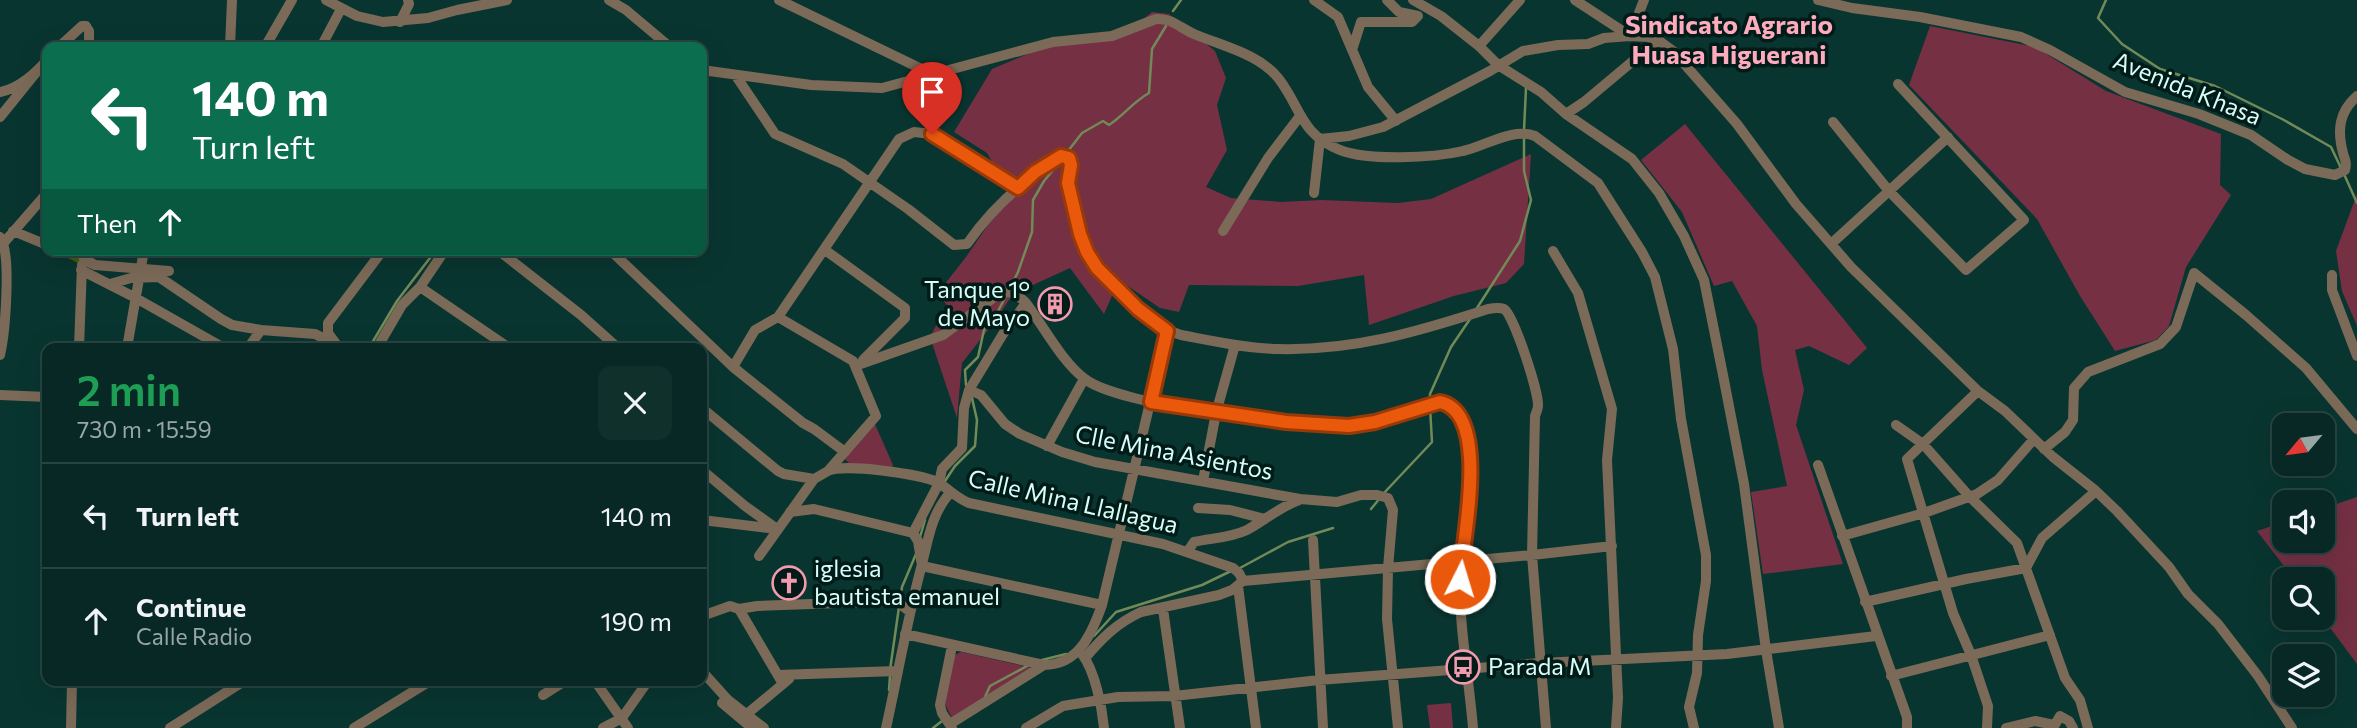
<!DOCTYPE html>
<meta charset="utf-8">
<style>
body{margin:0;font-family:Commissioner,sans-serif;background:#10302c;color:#f1f3f6;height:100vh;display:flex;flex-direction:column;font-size:26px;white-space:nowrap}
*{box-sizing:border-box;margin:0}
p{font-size:23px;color:#98a6a6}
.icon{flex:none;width:38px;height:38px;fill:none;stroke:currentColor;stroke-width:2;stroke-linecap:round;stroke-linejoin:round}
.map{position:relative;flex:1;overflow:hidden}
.panel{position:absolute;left:42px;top:343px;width:665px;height:343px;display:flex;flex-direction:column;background:#072824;border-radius:14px;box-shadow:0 7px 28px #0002,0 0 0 2px #284441}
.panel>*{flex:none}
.guide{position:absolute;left:42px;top:42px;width:665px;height:214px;border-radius:14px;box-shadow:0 7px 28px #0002,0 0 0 2px #284441;background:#0b6e4f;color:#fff;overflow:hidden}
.needle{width:46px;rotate:241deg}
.tools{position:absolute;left:2272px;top:413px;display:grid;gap:14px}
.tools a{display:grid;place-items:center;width:63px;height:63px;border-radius:14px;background:#072824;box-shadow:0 7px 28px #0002,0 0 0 2px #284441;font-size:35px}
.pin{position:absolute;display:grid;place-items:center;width:60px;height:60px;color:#fff;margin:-72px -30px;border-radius:50% 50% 50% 0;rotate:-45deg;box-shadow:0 0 7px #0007}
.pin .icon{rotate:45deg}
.me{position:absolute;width:77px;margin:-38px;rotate:5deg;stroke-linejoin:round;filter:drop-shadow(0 0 5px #0008)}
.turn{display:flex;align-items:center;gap:24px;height:147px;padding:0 35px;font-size:32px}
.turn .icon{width:91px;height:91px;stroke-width:2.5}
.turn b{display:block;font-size:49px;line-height:60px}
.then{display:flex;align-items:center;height:66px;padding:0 35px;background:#0003;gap:14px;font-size:26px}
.round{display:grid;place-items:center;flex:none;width:74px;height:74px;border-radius:14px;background:#10302c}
.overview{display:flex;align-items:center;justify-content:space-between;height:119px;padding:0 35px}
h1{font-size:42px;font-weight:600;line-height:52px;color:#1e9e55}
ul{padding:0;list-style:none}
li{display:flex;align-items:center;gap:21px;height:105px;padding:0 35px;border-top:2px solid #284441}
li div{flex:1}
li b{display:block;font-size:26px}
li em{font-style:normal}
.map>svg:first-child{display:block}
.green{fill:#753044}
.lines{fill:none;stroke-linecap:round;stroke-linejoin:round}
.stream{stroke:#718a58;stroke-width:2.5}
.canal{stroke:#445814;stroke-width:9}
.minor{stroke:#7c6a58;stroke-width:10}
.route-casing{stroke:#983908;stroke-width:18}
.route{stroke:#ea580c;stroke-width:12}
.labels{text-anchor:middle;stroke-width:7;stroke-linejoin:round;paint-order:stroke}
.street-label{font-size:24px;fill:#d9fef8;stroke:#001b18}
.poi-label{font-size:24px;fill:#d9fef8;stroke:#001b18;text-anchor:start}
.neighbourhood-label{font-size:26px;font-weight:bold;fill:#ffabbe;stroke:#001b18}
</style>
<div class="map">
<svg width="2357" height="728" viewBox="0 0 2357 728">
<rect width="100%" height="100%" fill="#093530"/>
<path class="green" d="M1152 12 1169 14 1215 51 1226 78 1217 105 1227 150 1206 187 1231 198 1281 202 1321 200 1398 203 1431 199 1531 154 1524 264 1506 283 1454 296 1369 325 1364 275 1298 286 1189 285 1179 312 1160 308 1119 280 1104 314 1070 268 1013 294 995 321 962 363 957 418 930 337 947 305 937 294 966 257 1010 193 987 153 954 132 992 69 1035 51 1088 38 1125 34Z
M1930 26 2035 47 2106 91 2221 134 2220 185 2231 195 2186 267 2169 326 2156 340 2115 351 2080 296 2037 219 1909 85Z
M1685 124 1867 348 1849 365 1809 346 1795 350 1804 390 1796 425 1843 564 1763 574 1751 492 1787 486 1762 370 1757 326 1732 281 1714 286 1682 212 1641 160Z
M2357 194V326L2342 291 2336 251Z
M874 422 893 465 891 468 850 464 843 457Z
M2357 497V664L2322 617V579H2294L2257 531 2284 522V541H2322V509Z
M961 652 1032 668 952 718 945 704 953 656Z
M1451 703 1453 728H1430L1427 705Z"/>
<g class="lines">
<path class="stream" d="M2106 0 2098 18 2122 44 2160 69 2215 86 2282 119 2331 147 2341 168
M1173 11 1181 0
M1524 130 1526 88
M1065 155 1082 133 1103 121 1109 125C1124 115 1133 102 1149 93L1152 49 1166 26
M2344 174 2357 203
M1009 290 1018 272 1032 232 1033 200 1044 181 1059 163
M1477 308 1520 241 1531 200 1524 171V137
M369 348 397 301 436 250
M966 385 965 370 978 357 984 330 997 313 1006 296
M1430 400V394L1451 347 1470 319
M945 481 955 466 975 446 977 420 972 398
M1384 493 1432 442 1430 407
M1371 509 1380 498
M920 537 925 520
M1240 568 1288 542 1333 528
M900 600 902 587 916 554
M1094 636 1116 612 1202 585 1231 571
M1042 660 1066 654
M890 670 899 607
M889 690 890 676
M985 697 990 686 1029 665
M933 728 942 721"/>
<path class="canal" d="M62 250 90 264"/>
<path class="minor" d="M326 0 357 16 383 22 428 18 457 10 507 0
M609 0 626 10 670 47
M779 0 934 75
M1314 0 1338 17 1368 87 1396 121
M1413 0 1441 16 1479 46 1498 65 1541 92 1566 114 1632 159 1659 193 1684 236 1704 280 1723 375 1744 484 1766 650 1779 728
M1575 0 1630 36
M1818 0 1852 8 1920 17 2021 37 2050 50 2125 92 2199 114 2251 135 2288 160 2305 169 2335 175 2345 170C2347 162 2345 160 2343 153 2337 130 2339 112 2357 96
M400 22 409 4 408 0
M1630 36 1644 0
M1479 46 1520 0
M59 47 82 26H86L89 31V47
M230 47 232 0
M265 47 292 0
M321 47 341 9
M1352 50 1361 22H1412L1418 16 1399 12 1387 0
M702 70 811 85 882 88 1053 42 1112 36 1156 19C1172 18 1180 28 1194 34 1222 46 1260 54 1279 79 1301 108 1301 135 1340 150 1368 161 1433 158 1463 151 1484 147 1512 127 1535 136L1598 183 1642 252 1655 277 1673 349 1681 419 1706 555V581L1698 635 1697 673 1689 707 1694 728
M736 76 775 134 843 164 908 209 954 245 967 244C991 209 1025 179 1061 156L1069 158C1072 168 1067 175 1068 185 1070 205 1079 236 1088 253 1104 283 1149 325 1181 335 1213 341 1245 348 1277 349 1353 351 1417 332 1488 309 1493 308 1499 307 1504 309 1514 315 1539 393 1538 406 1538 409 1536 413 1535 416L1532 555 1546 728
M0 92C18 89 36 73 47 60
M1566 114 1584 102 1658 40
M0 117 38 70
M1833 122 1889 191 1966 270 2024 220 1898 84
M1320 139 1349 136 1383 127 1490 71 1523 51 1558 45 1588 44 1604 38 1630 36 1649 37 1658 40 1673 51 1737 124 1796 204 1851 267 1978 391 2005 411 2053 457 2096 491 2117 511 2169 567 2188 594 2218 624 2258 676 2292 728
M1314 193 1320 139
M13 231 47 245
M1223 231 1268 158 1300 116
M0 237C12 253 5 334 0 355
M1831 244 1948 137
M1 246 47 193
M82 250 84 259 95 265 169 271
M498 250 581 315 618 348
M610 250 733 367 803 423 814 429 845 452
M825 250 905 308V318L863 360
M1553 251 1578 293 1612 409 1607 460 1618 698 1616 728
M81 270 134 297 224 348
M2332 275V290L2357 356
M110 284 131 278 159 277 221 319 232 325 261 330 315 334 321 337 328 348
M420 287 509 348
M79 348 82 265
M127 348 144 250
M248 348 261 330
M339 348 328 333V323L383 250
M377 348 402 305 420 287 445 250
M855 366 943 335 1001 292C1012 291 1018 295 1026 303
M733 367 755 330 778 317 899 139 914 132 932 134 1018 188
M969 390 1003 334 1026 303C1044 327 1062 362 1085 379 1117 405 1309 431 1353 425 1371 423 1387 418 1405 413 1418 409 1431 401 1446 403 1455 410 1465 421 1467 433 1477 482 1461 529 1460 578 1459 628 1469 678 1473 728
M1978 391 1907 459 1953 613 1971 655 1988 706 1987 728
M0 395 47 397
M702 408 778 471 784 474 814 479
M1896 425 1923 444 1969 496 2017 543 2065 678 2080 700 2088 728
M1047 446 1084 379
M2044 449 2065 432 2073 420 2074 388 2088 372 2160 344 2176 327 2194 273 2246 315 2306 368 2357 429
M1818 465 1907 717V728
M702 470 745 506 777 529
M828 471C842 463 921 474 937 482 948 488 956 498 969 503L1163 544 1233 568 1239 573 1243 581
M1203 481 1216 413 1235 345
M1198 508 1230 510 1265 519
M790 512 814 509 913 533
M702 520 777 529
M913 533 939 483 942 469 962 448 964 408 969 390 981 395 1005 424 1020 434 1062 452 1095 462 1300 499 1337 502 1361 495H1377L1388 498 1393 510 1388 568 1387 619 1398 728
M913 533 918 541 922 566 1102 605
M1842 536 1924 513 1977 494 1998 480 2034 439
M1313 540 1323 728
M1188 551 1194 542C1212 538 1230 538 1247 530 1265 520 1280 507 1299 500
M759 556 814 479 828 471 876 416 853 361 778 317
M1238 586 1256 728
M1865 602 1966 579 2026 568 2042 538 2096 491
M739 609 757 606 896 601 909 611
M1163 609 1180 728
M702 616 730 606 739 609 783 684
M905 634 1044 665C1079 665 1092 633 1102 605L1167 331
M952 646 940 705 942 713 952 728
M1082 654C1095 671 1102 707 1104 728
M1085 658C1102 638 1117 623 1141 612L1219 595 1232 590 1243 581 1532 555 1612 546
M702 671 728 700 764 728
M778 675 897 671
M1891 676 2050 635
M595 681 628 728
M543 695 565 681
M722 703 752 728
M742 718 789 679
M950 724 1044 665
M71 728 72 681
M170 728 244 681
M354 728 430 681
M603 728 622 718 648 681
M886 728C898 674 907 621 921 568 928 541 931 514 950 493
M1026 728 1063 706 1118 697 1174 696 1319 680 1541 663 1727 654 1876 636
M2006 728 2035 721 2054 725
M2053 728 2060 716 2069 721 2073 728"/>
</g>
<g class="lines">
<defs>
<path id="route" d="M932 134 1018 188 1035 172 1061 156 1069 158 1071 165 1068 183 1080 234 1087 252 1097 268 1138 309 1167 331 1151 402 1286 422 1349 426 1375 422 1440 402C1492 413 1462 542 1460 579"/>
</defs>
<use href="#route" class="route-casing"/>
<use href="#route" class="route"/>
</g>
<defs>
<symbol id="building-ring" viewBox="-11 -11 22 22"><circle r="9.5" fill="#001b18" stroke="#f29aae" stroke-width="1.5"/><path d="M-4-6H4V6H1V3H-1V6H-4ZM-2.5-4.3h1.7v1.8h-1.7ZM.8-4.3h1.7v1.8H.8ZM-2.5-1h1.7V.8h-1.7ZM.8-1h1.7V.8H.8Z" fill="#f29aae"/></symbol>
<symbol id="church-ring" viewBox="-11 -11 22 22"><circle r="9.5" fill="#001b18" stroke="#f29aae" stroke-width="1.5"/><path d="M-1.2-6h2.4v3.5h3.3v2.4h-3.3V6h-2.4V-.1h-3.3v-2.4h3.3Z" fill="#f29aae"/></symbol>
<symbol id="bus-ring" viewBox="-11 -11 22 22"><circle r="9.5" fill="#001b18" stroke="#f29aae" stroke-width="1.5"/><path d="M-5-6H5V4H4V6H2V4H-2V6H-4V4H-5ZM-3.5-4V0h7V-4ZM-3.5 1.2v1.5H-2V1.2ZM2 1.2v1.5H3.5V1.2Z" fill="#f29aae"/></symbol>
</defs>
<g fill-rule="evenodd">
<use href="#building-ring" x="1036" y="285" width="38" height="38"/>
<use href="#church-ring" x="770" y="564" width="38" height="38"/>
<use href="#bus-ring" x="1444" y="648" width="38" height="38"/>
</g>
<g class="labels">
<g class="street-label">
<text transform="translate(2187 89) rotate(22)" y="8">Avenida Khasa</text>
<text transform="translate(1174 453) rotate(11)" y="8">Clle Mina Asientos</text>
<text transform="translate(1073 502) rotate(13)" y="8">Calle Mina Llallagua</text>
</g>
<g class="poi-label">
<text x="1030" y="298" text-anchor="end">Tanque 1°<tspan x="1030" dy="28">de Mayo</tspan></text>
<text x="814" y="577">iglesia<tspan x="814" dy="28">bautista emanuel</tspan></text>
<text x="1488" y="675">Parada M</text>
</g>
<g class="neighbourhood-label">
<text x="1729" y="34">Sindicato Agrario<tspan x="1729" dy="30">Huasa Higuerani</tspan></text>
</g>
</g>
</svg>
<div class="tools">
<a><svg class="needle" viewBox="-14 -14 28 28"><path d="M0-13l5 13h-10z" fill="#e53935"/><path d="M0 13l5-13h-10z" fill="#98a6a6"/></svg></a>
<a><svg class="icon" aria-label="sound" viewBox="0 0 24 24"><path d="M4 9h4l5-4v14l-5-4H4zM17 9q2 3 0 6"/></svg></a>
<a><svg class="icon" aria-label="search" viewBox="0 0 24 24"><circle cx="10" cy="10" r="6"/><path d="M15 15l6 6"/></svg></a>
<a><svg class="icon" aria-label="layers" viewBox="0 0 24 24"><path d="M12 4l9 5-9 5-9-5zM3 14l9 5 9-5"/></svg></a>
</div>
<div class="pin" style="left:932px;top:134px;background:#d93025"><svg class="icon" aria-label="arrive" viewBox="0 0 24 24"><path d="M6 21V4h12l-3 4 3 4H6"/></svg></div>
<svg class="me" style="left:1460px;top:579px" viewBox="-20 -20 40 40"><circle r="17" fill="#ea580c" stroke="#fff" stroke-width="3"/><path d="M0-11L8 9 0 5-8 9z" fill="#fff"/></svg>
<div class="guide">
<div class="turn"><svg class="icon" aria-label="left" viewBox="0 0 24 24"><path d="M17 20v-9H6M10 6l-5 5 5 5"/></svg><div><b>140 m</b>Turn left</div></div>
<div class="then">Then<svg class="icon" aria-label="ahead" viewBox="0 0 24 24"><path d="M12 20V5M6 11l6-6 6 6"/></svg></div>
</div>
<section class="panel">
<div class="overview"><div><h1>2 min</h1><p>730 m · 15:59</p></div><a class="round"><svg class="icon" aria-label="close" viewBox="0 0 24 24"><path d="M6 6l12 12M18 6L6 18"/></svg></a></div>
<ul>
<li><svg class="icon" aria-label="left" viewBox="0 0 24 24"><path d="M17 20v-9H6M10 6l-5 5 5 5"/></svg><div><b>Turn left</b></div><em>140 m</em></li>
<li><svg class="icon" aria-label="ahead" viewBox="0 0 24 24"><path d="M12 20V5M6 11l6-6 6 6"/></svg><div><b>Continue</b><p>Calle Radio</p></div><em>190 m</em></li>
</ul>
</section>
</div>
